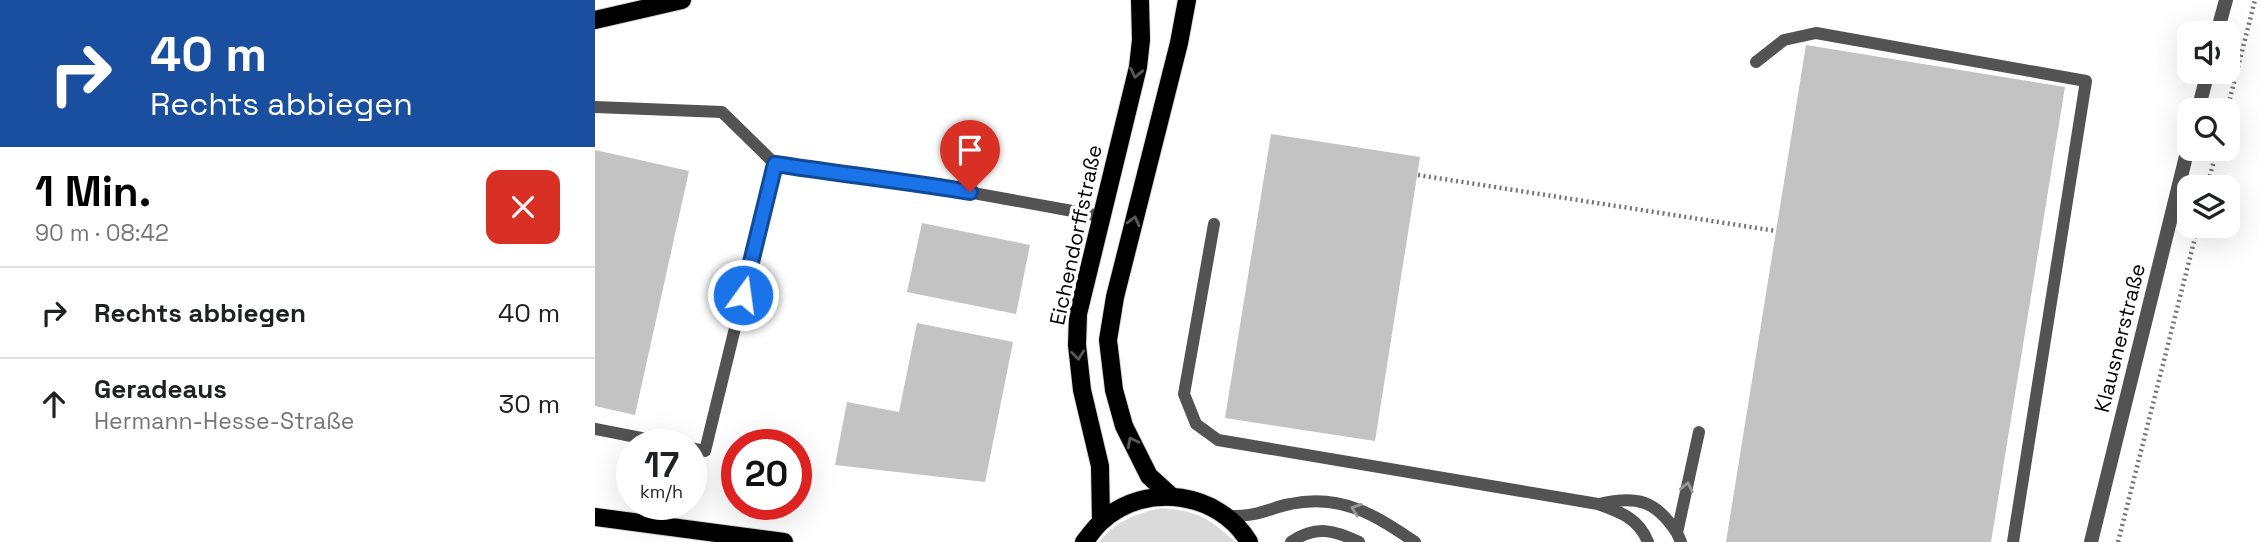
<!DOCTYPE html>
<html lang="de">
<meta charset="utf-8">
<style>
body{margin:0;font-family:"Space Grotesk",sans-serif;background:#f6f6f6;color:#202124;height:100vh;display:flex;flex-direction:column;font-size:26px;white-space:nowrap}
*{box-sizing:border-box;margin:0}
p{font-size:23px;color:#757577}
.icon{flex:none;width:38px;height:38px;fill:none;stroke:currentColor;stroke-width:2;stroke-linecap:round;stroke-linejoin:round}
.map{position:relative;flex:1;overflow:hidden}
.drawer{display:flex;flex-direction:column;background:#fff;width:595px}
.drawer>*{flex:none}
.hud{background:#1a4fa0;color:#fff;overflow:hidden}
.buttons{position:absolute;left:1582px;top:21px;display:grid;gap:14px}
.buttons a{display:grid;place-items:center;width:63px;height:63px;border-radius:14px;background:#fff;box-shadow:0 7px 28px #0002;font-size:35px}
.speed{position:absolute;left:21px;top:429px;display:flex;gap:14px;font-size:35px;font-weight:700;text-align:center}
.speed>*{display:grid;place-content:center;width:91px;height:91px;border-radius:50%;background:#fff;box-shadow:0 7px 28px #0002;line-height:1}
.speed small{font-size:18px;font-weight:400}
.speed .limit{border:10px solid #d22;background:#fff;color:#111}
.pin{position:absolute;display:grid;place-items:center;width:60px;height:60px;color:#fff;margin:-72px -30px;border-radius:50% 50% 50% 0;rotate:-45deg;box-shadow:0 0 7px #0007}
.pin .icon{rotate:45deg}
.me{position:absolute;width:77px;margin:-38px;rotate:14deg;stroke-linejoin:round;filter:drop-shadow(0 0 5px #0008)}
.turn{display:flex;align-items:center;gap:24px;height:147px;padding:0 35px;font-size:32px}
.turn .icon{width:91px;height:91px;stroke-width:2.5}
.turn b{display:block;font-size:49px;line-height:60px}
.round{display:grid;place-items:center;flex:none;width:74px;height:74px;border-radius:14px;background:#f6f6f6}
.head{display:flex;align-items:center;justify-content:space-between;height:119px;padding:0 35px}
h1{font-size:42px;font-weight:700;line-height:52px;color:#000}
ul{padding:0;list-style:none}
li{display:flex;align-items:center;gap:21px;height:91px;padding:0 35px;border-top:2px solid #e0e0e0}
li div{flex:1}
li b{display:block;font-size:26px}
li em{font-style:normal}
main{display:flex;flex:1;min-height:0}
.map>svg:first-child{display:block}
.green{fill:#dadada}
.building{fill:#c3c3c3}
.lines{fill:none;stroke-linecap:round;stroke-linejoin:round}
.primary-casing{stroke:#dbdbdb;stroke-width:20}
.path{stroke:#757575;stroke-width:4.5;stroke-dasharray:2 3.5;stroke-linecap:butt}
.service{stroke:#535353;stroke-width:12}
.minor{stroke:#535353;stroke-width:14}
.primary{stroke:#000;stroke-width:18}
.oneway{stroke:#595959}
.oneway2{stroke:#989898}
.route-casing{stroke:#114b97;stroke-width:18}
.route{stroke:#1a73e8;stroke-width:12}
.labels{text-anchor:middle;stroke-width:7;stroke-linejoin:round;paint-order:stroke}
.street-label{font-size:21px;fill:#000;stroke:#fff}
</style>
<main>
<section class="drawer">
<div class="hud">
<div class="turn"><svg class="icon" aria-label="right" viewBox="0 0 24 24"><path d="M7 20v-9h11M14 6l5 5-5 5"/></svg><div><b>40 m</b>Rechts abbiegen</div></div>
</div>
<div class="head"><div><h1>1 Min.</h1><p>90 m · 08:42</p></div><a class="round" style="background:#d93025;color:#fff"><svg class="icon" aria-label="close" viewBox="0 0 24 24"><path d="M6 6l12 12M18 6L6 18"/></svg></a></div>
<ul>
<li><svg class="icon" aria-label="right" viewBox="0 0 24 24"><path d="M7 20v-9h11M14 6l5 5-5 5"/></svg><div><b>Rechts abbiegen</b></div><em>40 m</em></li>
<li><svg class="icon" aria-label="ahead" viewBox="0 0 24 24"><path d="M12 20V5M6 11l6-6 6 6"/></svg><div><b>Geradeaus</b><p>Hermann-Hesse-Straße</p></div><em>30 m</em></li>
</ul>
</section>
<div class="map">
<svg width="1666" height="542" viewBox="0 0 1666 542">
<rect width="100%" height="100%" fill="#fff"/>
<path class="green" d="M566 508C602 511 613 517 640 542H504C521 521 540 514 566 508Z"/>
<path class="building" d="M1211 45 1470 87 1396 542H1131Z
M676 134 825 157 780 441 630 418Z
M0 150 94 171 40 415 0 406Z
M327 223 435 245 421 314 312 292Z
M322 323 418 342 390 482 240 465 252 402 304 412Z"/>
<g class="lines">
<defs>
<path id="primary" d="M0 20 87 0
M576 496 554 476 529 426 519 390 513 340 520 297 584 43 592 0
M0 517 189 542
M506 521 505 466 487 390 482 345 483 314 543 67 546 40 545 0
M489 542C495 535 500 527 507 521 551 481 624 492 654 542"/>
</defs>
<use href="#primary" class="primary-casing"/>
<path class="path" d="M1632 110 1660 0
M823 175 1181 231
M1612 187 1622 149
M1523 542 1603 226"/>
<path class="service" d="M1161 62 1189 40 1221 33 1491 81 1418 542
M0 107 127 112 180 164 287 180 323 183 505 216
M619 224 589 394 601 424 623 440 1003 504C1026 512 1044 519 1053 542
M0 429 77 444
M96 448 110 451 180 164
M1004 504C1041 495 1061 500 1082 533
M632 516C640 516 650 516 659 514 671 512 683 506 695 504 746 493 780 515 820 542
M696 542C721 525 739 530 764 542
M1086 542 1082 533 1104 432"/>
<path class="minor" d="M1622 33 1631 0
M1603 110 1613 72
M1496 542 1594 144"/>
<use href="#primary" class="primary"/>
</g>
<defs><path id="oneway-chevron" d="M-2-3.5L2.5 0L-2 3.5" fill="none" stroke-width="1.6" stroke-linecap="round" stroke-linejoin="round" transform="scale(1.75)"/></defs>
<g class="oneway">
<use href="#oneway-chevron" transform="translate(541 73) rotate(102)"/>
<use href="#oneway-chevron" transform="translate(539 221) rotate(-76)"/>
<use href="#oneway-chevron" transform="translate(483 355) rotate(84)"/>
<use href="#oneway-chevron" transform="translate(537 442) rotate(-117)"/>
</g>
<g class="oneway2">
<use href="#oneway-chevron" transform="translate(1092 487) rotate(-78)"/>
<use href="#oneway-chevron" transform="translate(761 509) rotate(-161)"/>
</g>
<g class="lines">
<defs>
<path id="route" d="M148 295 180 164C245 174 310 181 375 192"/>
</defs>
<use href="#route" class="route-casing"/>
<use href="#route" class="route"/>
</g>
<g class="labels">
<g class="street-label">
<text transform="translate(481 235) rotate(-78)" y="7">Eichendorffstraße</text>
<text transform="translate(1525 338) rotate(-76)" y="7">Klausnerstraße</text>
</g>
</g>
</svg>
<div class="buttons">
<a><svg class="icon" aria-label="sound" viewBox="0 0 24 24"><path d="M4 9h4l5-4v14l-5-4H4zM17 9q2 3 0 6"/></svg></a>
<a><svg class="icon" aria-label="search" viewBox="0 0 24 24"><circle cx="10" cy="10" r="6"/><path d="M15 15l6 6"/></svg></a>
<a><svg class="icon" aria-label="layers" viewBox="0 0 24 24"><path d="M12 4l9 5-9 5-9-5zM3 14l9 5 9-5"/></svg></a>
</div>
<div class="speed"><div>17<small>km/h</small></div><div class="limit">20</div></div>
<div class="pin" style="left:375px;top:192px;background:#d93025"><svg class="icon" aria-label="arrive" viewBox="0 0 24 24"><path d="M6 21V4h12l-3 4 3 4H6"/></svg></div>
<svg class="me" style="left:148px;top:295px" viewBox="-20 -20 40 40"><circle r="17" fill="#1a73e8" stroke="#fff" stroke-width="3"/><path d="M0-11L8 9 0 5-8 9z" fill="#fff"/></svg>
</div>
</main>
